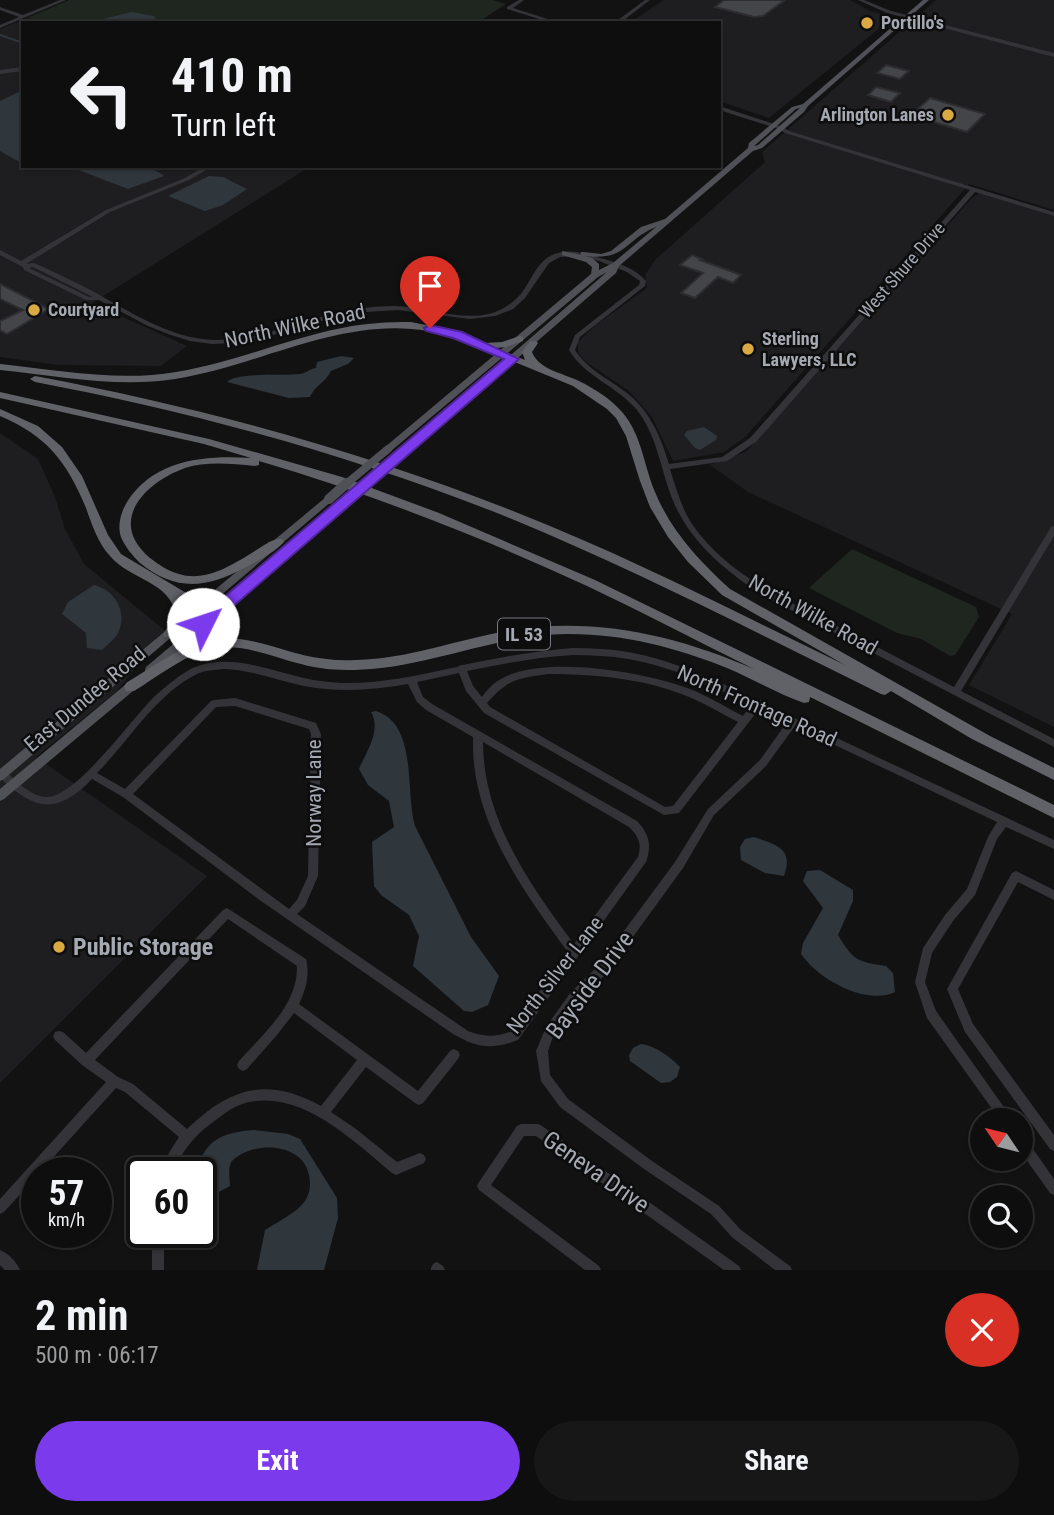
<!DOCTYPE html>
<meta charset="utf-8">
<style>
body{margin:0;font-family:"Roboto Condensed",sans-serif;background:#171717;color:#f1f3f6;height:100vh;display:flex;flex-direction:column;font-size:26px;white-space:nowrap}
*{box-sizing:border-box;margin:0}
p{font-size:23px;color:#9b9c9e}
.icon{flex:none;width:38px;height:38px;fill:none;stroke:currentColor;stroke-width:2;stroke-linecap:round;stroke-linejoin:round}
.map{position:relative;height:1270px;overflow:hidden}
.details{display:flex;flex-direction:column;background:#0e0e0e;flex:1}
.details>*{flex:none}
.top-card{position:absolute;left:21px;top:21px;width:700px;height:147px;border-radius:0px;box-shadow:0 2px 5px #0004,0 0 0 2px #2e2e2e;background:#0e0e0e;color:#f1f3f6;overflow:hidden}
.needle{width:46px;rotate:305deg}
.tools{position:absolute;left:970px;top:1108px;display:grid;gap:14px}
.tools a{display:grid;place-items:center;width:63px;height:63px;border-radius:50%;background:#0e0e0e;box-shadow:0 2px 5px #0004,0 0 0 2px #2e2e2e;font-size:35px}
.speed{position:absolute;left:21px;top:1157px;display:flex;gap:14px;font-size:35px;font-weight:700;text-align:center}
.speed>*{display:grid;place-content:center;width:91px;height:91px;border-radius:50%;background:#0e0e0e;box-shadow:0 2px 5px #0004,0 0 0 2px #2e2e2e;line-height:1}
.speed small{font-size:18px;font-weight:400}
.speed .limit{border:4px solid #111;border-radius:10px;background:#fff;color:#111}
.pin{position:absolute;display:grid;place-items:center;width:60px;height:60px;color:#fff;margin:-72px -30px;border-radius:50% 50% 50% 0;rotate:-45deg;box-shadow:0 0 7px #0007}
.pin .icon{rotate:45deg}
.me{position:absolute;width:77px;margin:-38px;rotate:49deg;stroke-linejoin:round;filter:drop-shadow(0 0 5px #0008)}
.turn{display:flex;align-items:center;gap:24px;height:147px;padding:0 35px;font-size:32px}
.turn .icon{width:91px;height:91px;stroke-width:2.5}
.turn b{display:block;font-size:49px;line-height:60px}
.round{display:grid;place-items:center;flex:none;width:74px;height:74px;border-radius:37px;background:#171717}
.overview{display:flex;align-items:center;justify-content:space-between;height:119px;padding:0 35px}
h1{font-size:42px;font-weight:700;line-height:52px}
.action{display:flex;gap:14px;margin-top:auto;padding:14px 35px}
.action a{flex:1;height:80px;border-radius:42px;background:#7c3aed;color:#fff;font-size:28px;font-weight:700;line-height:80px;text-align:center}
.action a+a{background:#171717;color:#f1f3f6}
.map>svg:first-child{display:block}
.built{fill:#1e1e20}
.green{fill:#1f2620}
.water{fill:#2f363c}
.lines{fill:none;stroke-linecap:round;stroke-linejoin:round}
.stream{stroke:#2f363c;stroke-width:2}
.building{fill:#444548;stroke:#2d2c2f;stroke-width:2}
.minor{fill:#343438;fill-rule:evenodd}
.major{fill:#505157;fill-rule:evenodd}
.highway{fill:#606268;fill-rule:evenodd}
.major-bridge-far1{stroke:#505157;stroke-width:8}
.major-bridge{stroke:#505157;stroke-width:10}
.route{fill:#7c3aed;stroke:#51269a;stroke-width:2}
.poi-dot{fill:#d9a944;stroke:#0d0d0e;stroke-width:2.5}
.labels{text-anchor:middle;stroke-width:5;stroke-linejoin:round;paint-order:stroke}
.far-poi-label{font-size:18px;font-weight:bold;fill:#a5a9b2;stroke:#0d0d0e;text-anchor:start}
.far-street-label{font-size:18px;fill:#a5a9b2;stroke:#0d0d0e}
.shield{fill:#0d0d0e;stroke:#777a81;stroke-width:2}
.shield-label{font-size:19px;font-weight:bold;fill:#a5a9b2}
.street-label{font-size:21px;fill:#a5a9b2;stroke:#0d0d0e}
.near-poi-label{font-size:24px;font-weight:bold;fill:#a5a9b2;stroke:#0d0d0e;text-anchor:start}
.near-street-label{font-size:24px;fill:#a5a9b2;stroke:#0d0d0e}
</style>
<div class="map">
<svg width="1054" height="1270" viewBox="0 0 1054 1270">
<rect width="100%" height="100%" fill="#121213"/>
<path class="built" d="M664 0H850L870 11 893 17 769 118 719 101V23H629Z
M936 0H1054V210L969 184 745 437 724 452 673 461 652 417 629 391 586 362 578 353V342L596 325 647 288 645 275 655 260 765 162 762 152Z
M27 18 42 23H23V166H311L92 303 187 346 161 366 58 365 0 357V29Z
M980 193 1054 216V727L969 685 1012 614 748 492 710 465 747 451 972 198Z
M0 433 38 459 55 497 65 529 84 564 169 634 149 651 117 691 36 757 207 876 0 1083Z"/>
<path class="green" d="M69 0H493L506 4 477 23H54L27 18Z
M852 549 976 607 979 617 955 655 950 656 921 639 897 633 809 588Z"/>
<path class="water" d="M132 12 154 16 157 23H86Z
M23 90V164L0 151V101Z
M68 166C91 166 149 160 164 176L128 189Z
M209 176 223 177 247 189 223 205 205 211 168 196Z
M341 356 354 358 348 364 331 371C326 382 315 385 310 397L289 398 227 382C236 372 284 376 300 374 307 373 309 369 316 368L317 362Z
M704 427 717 436 716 440 700 450 695 448 684 435 687 431Z
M94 585C115 590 128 612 118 633 115 639 107 645 102 650L87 648 86 633 62 614 68 602Z
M376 711C418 724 405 792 415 826L471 937 499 976 488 1005 472 1012 464 1011 413 966 419 936 409 915 381 895 374 886 372 842 394 827 389 801 368 785 359 769C366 752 382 730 371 712Z
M754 837C776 845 794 848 784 876L765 873 741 860 740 847 745 839Z
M820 870 853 890V901L838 935C853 960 857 962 886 966L893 973 895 992C866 1006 818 979 801 954L803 943 823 908 803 881 807 871Z
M641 1044C656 1046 669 1056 680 1067L677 1077 670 1082 661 1083 630 1061 629 1055 633 1048Z
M254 1130 288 1134 300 1139 337 1198 338 1218 324 1270H257L265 1230C277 1222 297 1213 305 1201 310 1193 311 1185 309 1175 303 1143 255 1140 233 1160 227 1165 230 1179 230 1186L213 1195 201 1189V1172H195C207 1139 220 1133 254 1130Z"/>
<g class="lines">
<path class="stream" d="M0 35 23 43"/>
</g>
<path class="building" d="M724 0H785L763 16 754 17 715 7Z
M886 65 909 71 900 79 877 73Z
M876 87 900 93 891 102 868 95Z
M930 98 985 114 967 132 911 115Z
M692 255 702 259 700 260 741 275 733 283 718 277 695 298 681 293 703 273 680 265Z
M0 284 49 309 7 334 0 330V321L23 310 0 299Z"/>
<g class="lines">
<path class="minor" d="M60 0H66L0 28V25L19 17 0 10V7L23 15Z
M519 0H524L513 8 560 23H552L507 9V7Z
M645 0H650L620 23H614Z
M858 0H864L891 11 1054 53V57L887 13Z
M23 67V71L0 74V70Z
M719 106 783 127 789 131 1054 212V216L975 192 756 442 727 461 670 469C676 488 681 507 692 524 726 574 784 599 835 625 875 646 914 666 954 687L1051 527 1054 526V536L961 691 1054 739V747L764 596C722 569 685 538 669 490 660 463 655 433 637 410 617 386 585 377 569 350L575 335 639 285 640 281 627 272 599 261 576 256 560 257 549 263 525 298 513 309 495 316 470 319 398 310 366 312 339 316 259 339 234 343 212 344 190 341 168 334 148 326 99 300H86L24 270 23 267 0 255V250L21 261 106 210 185 178 205 166H213L189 180 110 212 26 264 34 263 43 267C61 275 79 284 96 293 132 313 170 338 213 340 250 341 285 327 321 317 345 310 369 306 394 306 425 306 457 321 489 314 501 311 512 304 520 295 532 281 537 258 558 253 572 249 586 254 600 258 616 262 635 268 646 281L645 286 580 337 575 350C588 370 609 379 627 393 650 411 661 437 669 464L722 457 750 438 970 190 785 133 779 129 719 110ZM33 267 93 297H89L29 268Z
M573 648C592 648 610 649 628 652 673 660 716 680 757 700H761L762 702 775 709 1054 840V849L1006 827 997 839 975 895 953 921 932 953 925 982 936 1011 1013 1120H1000L927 1018 915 982 923 948 945 915 967 889 988 837 997 822 795 726 766 766 714 815 683 868 606 974 579 1000 554 1034 548 1051 550 1075 568 1099 652 1161 719 1206 741 1230 790 1266 792 1270H775L733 1238 711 1214 644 1169 560 1107 541 1081 536 1051 546 1027 571 992 598 966 675 862 708 809 760 760 787 722 759 709 679 813 664 815 484 713 466 691 459 673 417 682 423 697 432 704 637 821C649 834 652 845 646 862L518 1040C492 1050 477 1048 453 1034L261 901 123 797 92 779C56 816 35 810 0 778V768L3 769C15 779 31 798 48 797 78 795 132 718 155 696 166 686 177 677 189 670 225 651 268 670 304 678 316 681 329 682 341 683 380 684 419 675 457 667L461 665H463C500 657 536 651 573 648ZM573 655C592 655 610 656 628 659 671 666 712 686 751 705L743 716C725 707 708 696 690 689 646 672 543 654 501 679 493 683 487 690 482 697L473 686 467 671C502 664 537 657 573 655ZM224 669C252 670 277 680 304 686 339 693 374 690 408 684L417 702 426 710 473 737C473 746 473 755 474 764 481 833 528 898 568 952L510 1032C495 1037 483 1037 468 1031L297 914 305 906 318 876 321 734 316 723 235 698 214 700 211 701 125 789 97 773C129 741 156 694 197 674 205 670 215 670 224 669ZM548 674C593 674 641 678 684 695 703 702 720 713 738 722L673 806 665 807 490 707 487 703C507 680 517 678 548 674ZM235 706 309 729 311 734 308 876 297 900 289 909 133 794 216 707ZM483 742 629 827C639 837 642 844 638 857L574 944C530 885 483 819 483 742Z
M1016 871 1054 890V900L1018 882 958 989 973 1024 1054 1135V1151L1050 1149 965 1032 947 989 1012 873Z
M227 908 306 959C310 975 306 989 299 1004L418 1091 450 1051 454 1049 458 1051 460 1055 458 1059 423 1103 419 1105 415 1103 366 1067 331 1112 356 1129 397 1162 420 1153 424 1155 426 1159 424 1163 396 1175 392 1173C356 1143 307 1095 256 1101 241 1102 229 1110 217 1119 197 1133 182 1150 173 1172H161L170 1151 179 1137 125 1092 116 1088 40 1172H37V1176L4 1212 0 1214V1199L106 1082 82 1065 55 1040 53 1036 55 1032 59 1031 63 1032 86 1053 223 910ZM228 919 297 966C298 1005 263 1034 239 1061L237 1065 239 1069 243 1071 247 1069 277 1035 294 1013 357 1060 321 1106C266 1076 230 1088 187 1129L133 1084 118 1077 95 1060Z
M521 1124H538L542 1126 739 1266 741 1270H724L536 1136H524L491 1185 599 1266 601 1270H585L479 1190 477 1186 479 1182 517 1126Z
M1020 1134 1024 1136 1054 1179V1195L1050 1193 1020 1151Z
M152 1232H164V1270H152Z
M0 1250C8 1253 17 1262 20 1270H5L0 1265Z
M437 1262 443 1266 445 1270H431V1268L433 1264Z"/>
<path class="major" d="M923 0H929L808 106 804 112 762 148 753 151 619 266 616 273 408 453H402L400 451 607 272 598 277 391 451H385L383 449 385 447 591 274 592 267 586 262 562 255V251L581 255V252H584L601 254 611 251 641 227 665 219 748 148 749 143 792 107 803 104ZM800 108 758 145 754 146 796 109ZM656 227 613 263 599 270V264L592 258 585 256C627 261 624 240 656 227Z
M329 496 332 497 334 499 332 501 4 779 0 781V769L326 497Z
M342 503 345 504 347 506 345 508 154 673H146L145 670 146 667 339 504Z
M135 679 139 680 140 683 139 686 4 799 0 801V789L131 680Z"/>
<path class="highway" d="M411 322 451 330 484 343 502 342 520 336 523 337V341L506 347 496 348 525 360 522 352 530 341H536L538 343 532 352C539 370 563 373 579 381 595 389 611 399 623 413 642 436 644 466 655 492 671 531 699 561 730 589L990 736 1054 768V780L972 739 891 691 885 695 881 694C759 634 638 571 512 519 358 457 198 413 35 382L30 379 35 376C200 407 362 451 518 513 630 557 737 613 845 665L722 595 688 562 668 537 650 507 640 481 626 436 616 418 607 409 573 386 461 340C363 303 270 364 175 379 117 388 58 376 0 370V364C58 370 118 382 176 372 233 363 286 339 342 328 365 323 388 322 411 322Z
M0 392 209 439 342 477 439 513 595 580 1054 805V818L810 697 809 702 804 703C778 694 753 679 727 668 670 645 608 630 546 635 481 641 419 669 354 670 336 670 318 669 301 664 269 656 237 640 203 651 178 660 157 677 134 691H126L124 687 126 683C151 668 176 649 205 641 239 632 270 647 303 655 320 659 338 661 356 660 407 659 456 640 507 631 593 616 675 635 754 669 699 642 644 613 587 586 481 537 372 494 259 461V465L255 466C232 464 207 461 185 468 144 483 107 522 150 558 159 565 168 571 179 574 207 583 235 563 258 549 266 544 273 538 282 539L284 542C274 553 257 561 244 568 206 589 174 591 140 563 133 556 125 547 121 537 117 525 121 512 127 502 154 459 206 455 251 458L204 444 0 398Z
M0 409 38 426 62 447 82 476 108 535 121 554 203 603 223 602 229 606 227 609 201 612 186 605 188 616 186 619 173 637H165L163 634 176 615C170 581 130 580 110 556 98 543 92 525 86 508 67 462 47 436 0 416Z"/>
<path class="major-bridge-far1" d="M345 485 388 449
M366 485 405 451"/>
<path class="major-bridge" d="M329 499 347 483
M342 506 368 483"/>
</g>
<path class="route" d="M430 325 462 332 519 359 208 628H197L195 624 197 620 504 359 453 338 426 331 424 328Z"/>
<g class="poi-dot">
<circle cx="867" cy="23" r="7"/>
<circle cx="948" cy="115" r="7"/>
<circle cx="34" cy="310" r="7"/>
<circle cx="748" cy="349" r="7"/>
<circle cx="59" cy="947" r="7"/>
</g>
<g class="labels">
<g class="far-poi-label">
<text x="881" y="29">Portillo's</text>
<text x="934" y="121" text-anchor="end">Arlington Lanes</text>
<text x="48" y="316">Courtyard</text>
<text x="762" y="345">Sterling<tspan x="762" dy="21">Lawyers, LLC</tspan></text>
</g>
<g class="far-street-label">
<text transform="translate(902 270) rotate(-49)" y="6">West Shure Drive</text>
</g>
<rect class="shield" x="498" y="618.5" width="52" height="31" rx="5"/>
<g class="shield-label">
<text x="524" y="641">IL 53</text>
</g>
<g class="street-label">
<text transform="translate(295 326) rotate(-12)" y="7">North Wilke Road</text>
<text transform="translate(813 615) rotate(29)" y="7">North Wilke Road</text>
<text transform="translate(85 699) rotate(-40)" y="7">East Dundee Road</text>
<text transform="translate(757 706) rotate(24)" y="7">North Frontage Road</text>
<text transform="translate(314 793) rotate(-90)" y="7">Norway Lane</text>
<text transform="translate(555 975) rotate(-52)" y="7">North Silver Lane</text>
</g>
<g class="near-poi-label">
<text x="73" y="955">Public Storage</text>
</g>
<g class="near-street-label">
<text transform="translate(590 985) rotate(-53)" y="8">Bayside Drive</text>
<text transform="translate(596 1172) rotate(35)" y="8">Geneva Drive</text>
</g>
</g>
</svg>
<div class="tools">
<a><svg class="needle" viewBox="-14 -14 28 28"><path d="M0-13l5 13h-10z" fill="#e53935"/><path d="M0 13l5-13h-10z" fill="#9b9c9e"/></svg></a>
<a><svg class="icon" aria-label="search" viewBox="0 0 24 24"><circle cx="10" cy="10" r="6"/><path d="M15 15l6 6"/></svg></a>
</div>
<div class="speed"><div>57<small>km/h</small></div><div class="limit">60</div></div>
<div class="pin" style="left:430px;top:328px;background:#d93025"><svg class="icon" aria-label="arrive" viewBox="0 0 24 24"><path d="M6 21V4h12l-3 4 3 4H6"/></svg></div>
<svg class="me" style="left:203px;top:624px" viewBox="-20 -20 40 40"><circle r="19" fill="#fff"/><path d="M0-13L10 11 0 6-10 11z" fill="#7c3aed"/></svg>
<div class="top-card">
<div class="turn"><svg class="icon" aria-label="left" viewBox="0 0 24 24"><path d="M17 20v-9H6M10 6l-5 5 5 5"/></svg><div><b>410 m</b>Turn left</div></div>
</div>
</div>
<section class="details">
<div class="overview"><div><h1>2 min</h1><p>500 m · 06:17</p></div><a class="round" style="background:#d93025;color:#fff"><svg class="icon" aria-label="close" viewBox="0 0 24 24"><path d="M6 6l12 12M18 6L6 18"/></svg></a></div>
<div class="action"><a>Exit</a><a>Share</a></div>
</section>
